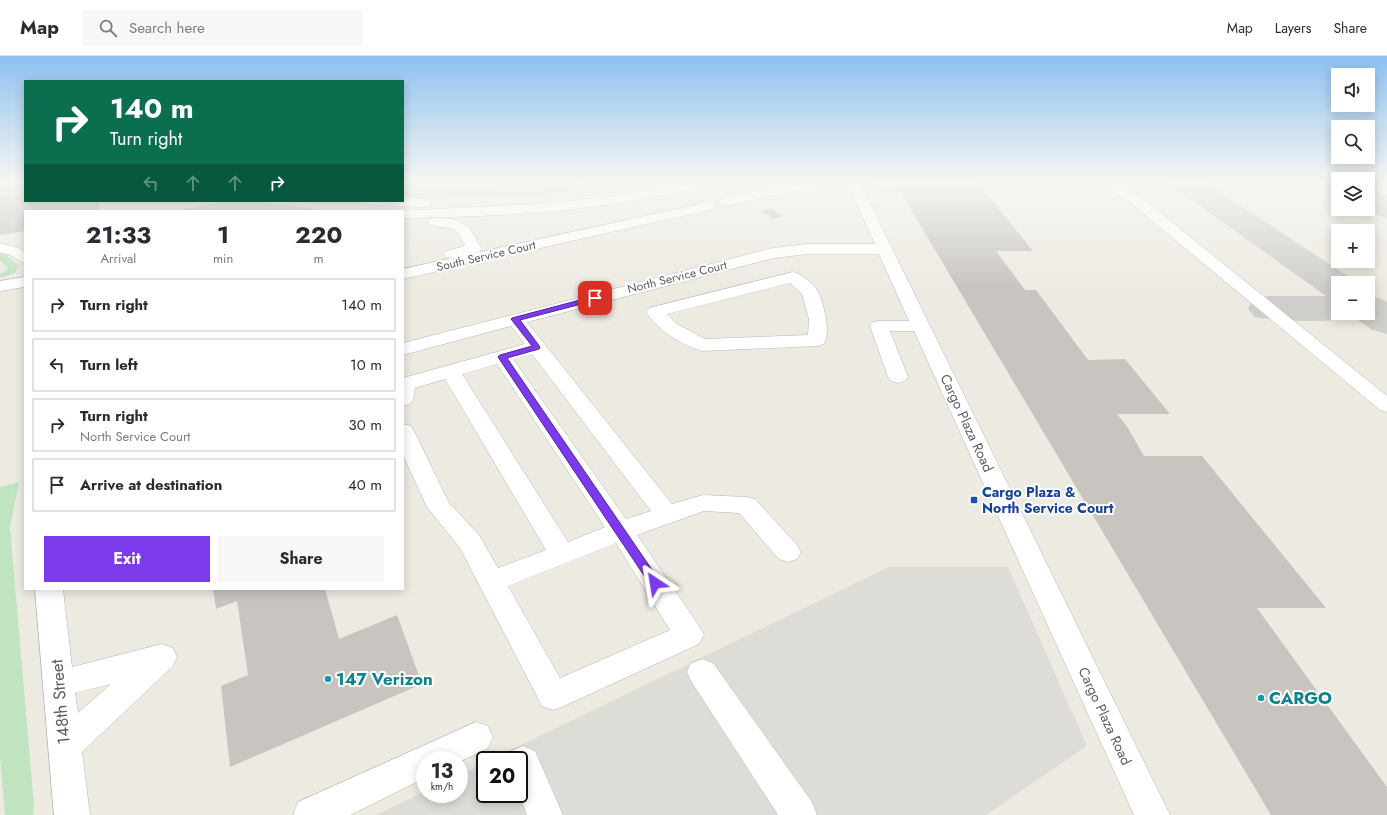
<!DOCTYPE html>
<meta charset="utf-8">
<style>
body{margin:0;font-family:Jost,sans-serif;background:#f7f7f7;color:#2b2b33;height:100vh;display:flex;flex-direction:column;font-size:15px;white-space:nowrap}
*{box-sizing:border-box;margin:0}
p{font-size:13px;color:#7c7c81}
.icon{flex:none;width:22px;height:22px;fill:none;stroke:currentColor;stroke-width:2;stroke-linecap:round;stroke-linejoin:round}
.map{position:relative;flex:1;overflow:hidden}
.sheet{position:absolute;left:24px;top:154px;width:380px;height:380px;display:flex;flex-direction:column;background:#fff;border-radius:0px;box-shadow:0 2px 10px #0003}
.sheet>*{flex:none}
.banner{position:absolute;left:24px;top:24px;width:380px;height:122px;border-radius:0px;box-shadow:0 2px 10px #0003;background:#0b6e4f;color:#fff;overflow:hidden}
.tools{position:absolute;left:1331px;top:12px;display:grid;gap:8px}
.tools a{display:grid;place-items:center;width:44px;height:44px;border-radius:0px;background:#fff;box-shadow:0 2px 10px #0003;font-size:20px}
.speed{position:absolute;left:416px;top:695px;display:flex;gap:8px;font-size:20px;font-weight:700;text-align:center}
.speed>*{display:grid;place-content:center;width:52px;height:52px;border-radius:50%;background:#fff;box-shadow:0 2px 10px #0003;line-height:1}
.speed small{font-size:10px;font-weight:400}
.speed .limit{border:2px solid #111;border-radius:6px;background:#fff;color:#111}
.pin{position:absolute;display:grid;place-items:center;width:34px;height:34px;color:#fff;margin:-17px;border-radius:8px;box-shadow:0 2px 6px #0006}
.me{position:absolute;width:44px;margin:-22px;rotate:327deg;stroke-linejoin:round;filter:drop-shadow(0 0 3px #0008)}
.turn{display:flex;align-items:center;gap:14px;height:84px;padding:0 20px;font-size:18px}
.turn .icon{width:52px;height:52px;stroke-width:2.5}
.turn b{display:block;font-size:28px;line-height:34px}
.lanes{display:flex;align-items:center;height:38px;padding:0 20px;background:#0003;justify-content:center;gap:20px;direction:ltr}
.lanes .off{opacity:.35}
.eta{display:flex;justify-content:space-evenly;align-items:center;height:68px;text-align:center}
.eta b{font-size:24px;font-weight:700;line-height:28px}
.cta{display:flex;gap:8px;margin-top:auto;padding:8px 20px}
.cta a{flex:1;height:46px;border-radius:0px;background:#7c3aed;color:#fff;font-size:16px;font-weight:700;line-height:46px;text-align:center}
.cta a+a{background:#f7f7f7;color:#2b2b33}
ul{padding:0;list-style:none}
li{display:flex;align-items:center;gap:12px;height:54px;margin:0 8px 6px;padding:0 12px;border:2px solid #e1e1e2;border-radius:0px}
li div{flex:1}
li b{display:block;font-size:15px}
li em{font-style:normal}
header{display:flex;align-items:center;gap:24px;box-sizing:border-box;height:56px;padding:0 20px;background:#fff;border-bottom:1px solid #e1e1e2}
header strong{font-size:19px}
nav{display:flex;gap:22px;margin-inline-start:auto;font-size:14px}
.search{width:280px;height:36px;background:#f7f7f7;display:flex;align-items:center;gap:10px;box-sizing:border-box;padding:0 14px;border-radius:0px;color:#7c7c81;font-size:15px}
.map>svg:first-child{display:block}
.industrial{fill:#dedcd7}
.green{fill:#c0e3c0}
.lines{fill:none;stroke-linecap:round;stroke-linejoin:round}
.taxiway{fill:#cfceca;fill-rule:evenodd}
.building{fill:#c8c5c0}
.minor-casing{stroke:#b3b5b9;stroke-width:1}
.minor{fill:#fff;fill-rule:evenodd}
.route{fill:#7c3aed;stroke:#51269a}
.transit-dot{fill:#1a4fb4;stroke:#fff;stroke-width:1.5}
.culture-dot{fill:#0f9aa8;stroke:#fff;stroke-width:1.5}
.labels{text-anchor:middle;stroke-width:4;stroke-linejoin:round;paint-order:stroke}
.far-street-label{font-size:12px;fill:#5b5e62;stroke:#fff}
.street-label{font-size:14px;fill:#5b5e62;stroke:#fff}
.transit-label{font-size:14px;font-weight:bold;fill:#164399;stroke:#fff;text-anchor:start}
.near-culture-label{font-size:17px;font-weight:bold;fill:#0d838f;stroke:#fff;text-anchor:start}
.near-street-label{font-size:17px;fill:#5b5e62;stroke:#fff}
</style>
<header>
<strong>Map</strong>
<div class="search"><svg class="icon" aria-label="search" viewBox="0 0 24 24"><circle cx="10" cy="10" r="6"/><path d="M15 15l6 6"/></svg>Search here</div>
<nav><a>Map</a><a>Layers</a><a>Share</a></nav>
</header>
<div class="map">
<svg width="1387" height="759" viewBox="0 0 1387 759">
<rect width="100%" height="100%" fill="#edeae2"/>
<path class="industrial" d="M889 511H1008L1087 690 986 759H376L425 735V738H459V719L485 706V738H519V704H490Z"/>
<path class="green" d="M583 126H587L595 133C531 140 468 143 403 142V134H493Z
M0 197H4L19 210 15 217 0 222V218L8 213 0 204Z
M19 426 10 471 34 750 33 759H5L0 700V431Z"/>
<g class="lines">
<path class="taxiway" d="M0 126H25V133L0 137Z
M1168 126H1205L1352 223 1355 227H1338V257H1368V240L1382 243 1387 246V278L1372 274 1353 260C1336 268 1273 265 1254 261L1248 252 1254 243 1268 240H1326L1196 147 1172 132Z
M1368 133 1387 139V162L1376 159 1365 153H1368Z"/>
</g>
<path class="building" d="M870 126H977L1033 195H996L1025 234H1036L1088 304 1125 303 1170 358H1117L1128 372 1144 400H1202L1326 552H1257L1387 731V759H1271L900 135H882L874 132Z
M25 136V145H100L99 155H25V175L0 179V140Z
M226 145H251L317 153 318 155H173Z
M771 153 784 160 773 163 760 155Z
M213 533H325L339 583 397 559 422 628 230 711 221 630 248 619 237 545 216 553Z"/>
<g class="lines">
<defs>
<path id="minor" d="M691 126H715L713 129 709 130C658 141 607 150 555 155 505 160 454 161 403 162V155H398L555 147 613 140Z
M811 126 860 127 1170 759H1134L914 275H890L908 321 905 325 898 327 891 325 888 321 870 270 873 266 879 265H909L879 198H807L774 202 527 266 672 448 703 439 746 441 755 443 797 489 801 496 797 503 788 506 779 503 739 457 704 455 637 479 699 570 704 579 699 588 564 650 553 654 542 650 460 492 427 451 403 399V368L411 370 414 375 449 447 479 479 498 512 546 494 445 323 415 332 413 344 410 348 403 350V322L525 288 511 270 403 299V287L773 192 807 188H875L849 131 794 135 726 150 721 149 719 146 721 143 794 127ZM532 298 651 455 626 463 513 303ZM497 308 605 471 568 486 462 318ZM616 487 670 574 560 622 508 530Z
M1101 126H1116L1137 138 1387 340V356L1380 354 1127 144 1103 129Z
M403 142 430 144 432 147 430 150 425 151 371 149 366 148 364 145H403Z
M709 146 714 147 716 150 714 153 403 223V213Z
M435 162C464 162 469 169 482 193L479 196 451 203 446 201 443 198 446 195 465 190C453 165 453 175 430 169L428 166 430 163Z
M0 187 18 192 25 196V207L8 198 0 197Z
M793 216C801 218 813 227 817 234 824 246 831 277 824 288L817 290 702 295C681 289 658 274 646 256L649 252ZM790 227 802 238 809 263 808 279 705 283 677 268 667 258Z
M25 221V231L0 235V225Z
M35 533H63L72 611 162 588 173 592 177 601 173 610 82 696 90 759H54ZM111 628 78 657 75 637Z
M702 603 713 607 812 746 817 759H778L691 625 687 616 691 607Z
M476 666 488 670 493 681 488 692 459 706V704H425V722L350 759H293L298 746Z
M523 690 535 695 563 759H527L519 738V704H507L511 695Z"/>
</defs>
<use href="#minor" class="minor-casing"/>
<use href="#minor" class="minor"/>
</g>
<linearGradient id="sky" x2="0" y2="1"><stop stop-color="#8dc1f0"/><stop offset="0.54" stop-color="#f7f6f2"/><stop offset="1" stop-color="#f7f6f2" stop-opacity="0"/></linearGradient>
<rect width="1387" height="232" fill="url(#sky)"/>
<path class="route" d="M595 240 597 241V244L520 264 540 291 539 293 507 302 659 524 661 527 659 530 655 531 651 530 498 301 500 299 532 290 511 263 512 262Z"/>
<rect class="transit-dot" x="970" y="440" width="8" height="8" rx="2"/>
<g class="culture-dot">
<circle cx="328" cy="623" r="4"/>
<circle cx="1261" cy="642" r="4"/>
</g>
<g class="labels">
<g class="far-street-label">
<text transform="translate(486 200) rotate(-13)" y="4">South Service Court</text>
<text transform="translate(677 221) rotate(-14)" y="4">North Service Court</text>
</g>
<g class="street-label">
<text transform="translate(967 367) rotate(65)" y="5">Cargo Plaza Road</text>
<text transform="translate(1105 660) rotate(65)" y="5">Cargo Plaza Road</text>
</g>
<g class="transit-label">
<text x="982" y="441">Cargo Plaza &amp;<tspan x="982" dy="16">North Service Court</tspan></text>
</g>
<g class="near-culture-label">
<text x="336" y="629">147 Verizon</text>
<text x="1269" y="648">CARGO</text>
</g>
<g class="near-street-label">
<text transform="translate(60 646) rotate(-95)" y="6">148th Street</text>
</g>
</g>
</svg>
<div class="tools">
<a><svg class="icon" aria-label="sound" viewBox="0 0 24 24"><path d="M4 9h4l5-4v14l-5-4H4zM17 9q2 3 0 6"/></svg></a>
<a><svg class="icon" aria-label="search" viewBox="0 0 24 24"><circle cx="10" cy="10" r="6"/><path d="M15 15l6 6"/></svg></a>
<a><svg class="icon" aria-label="layers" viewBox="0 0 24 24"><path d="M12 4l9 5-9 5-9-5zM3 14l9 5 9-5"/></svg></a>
<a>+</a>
<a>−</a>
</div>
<div class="speed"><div>13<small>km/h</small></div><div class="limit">20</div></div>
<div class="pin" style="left:595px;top:242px;background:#d93025"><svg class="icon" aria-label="arrive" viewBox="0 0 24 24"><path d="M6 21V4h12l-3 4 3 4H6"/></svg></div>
<svg class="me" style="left:655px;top:527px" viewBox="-20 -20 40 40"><path d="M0-17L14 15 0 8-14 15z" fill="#7c3aed" stroke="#fff" stroke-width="4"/></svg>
<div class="banner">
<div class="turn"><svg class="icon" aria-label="right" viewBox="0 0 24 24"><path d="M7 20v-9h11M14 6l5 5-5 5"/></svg><div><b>140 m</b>Turn right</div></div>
<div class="lanes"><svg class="icon off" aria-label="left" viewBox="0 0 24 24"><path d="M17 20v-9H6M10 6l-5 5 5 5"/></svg><svg class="icon off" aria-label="ahead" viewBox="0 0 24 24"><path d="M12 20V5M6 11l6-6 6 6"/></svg><svg class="icon off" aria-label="ahead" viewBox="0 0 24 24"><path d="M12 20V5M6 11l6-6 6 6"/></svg><svg class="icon" aria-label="right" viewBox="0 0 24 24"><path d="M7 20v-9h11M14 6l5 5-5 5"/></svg></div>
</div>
<section class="sheet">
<div class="eta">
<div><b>21:33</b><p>Arrival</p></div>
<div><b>1</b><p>min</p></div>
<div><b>220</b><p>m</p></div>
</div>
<ul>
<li><svg class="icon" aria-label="right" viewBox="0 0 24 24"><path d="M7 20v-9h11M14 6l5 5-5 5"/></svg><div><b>Turn right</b></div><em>140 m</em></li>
<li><svg class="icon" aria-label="left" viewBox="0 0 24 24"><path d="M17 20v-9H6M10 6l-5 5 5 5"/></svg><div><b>Turn left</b></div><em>10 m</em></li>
<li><svg class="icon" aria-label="right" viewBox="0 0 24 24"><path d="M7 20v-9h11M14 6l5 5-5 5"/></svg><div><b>Turn right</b><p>North Service Court</p></div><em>30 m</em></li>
<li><svg class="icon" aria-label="arrive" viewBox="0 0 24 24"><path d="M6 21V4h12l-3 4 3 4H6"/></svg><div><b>Arrive at destination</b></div><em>40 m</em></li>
</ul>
<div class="cta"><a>Exit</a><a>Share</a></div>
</section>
</div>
